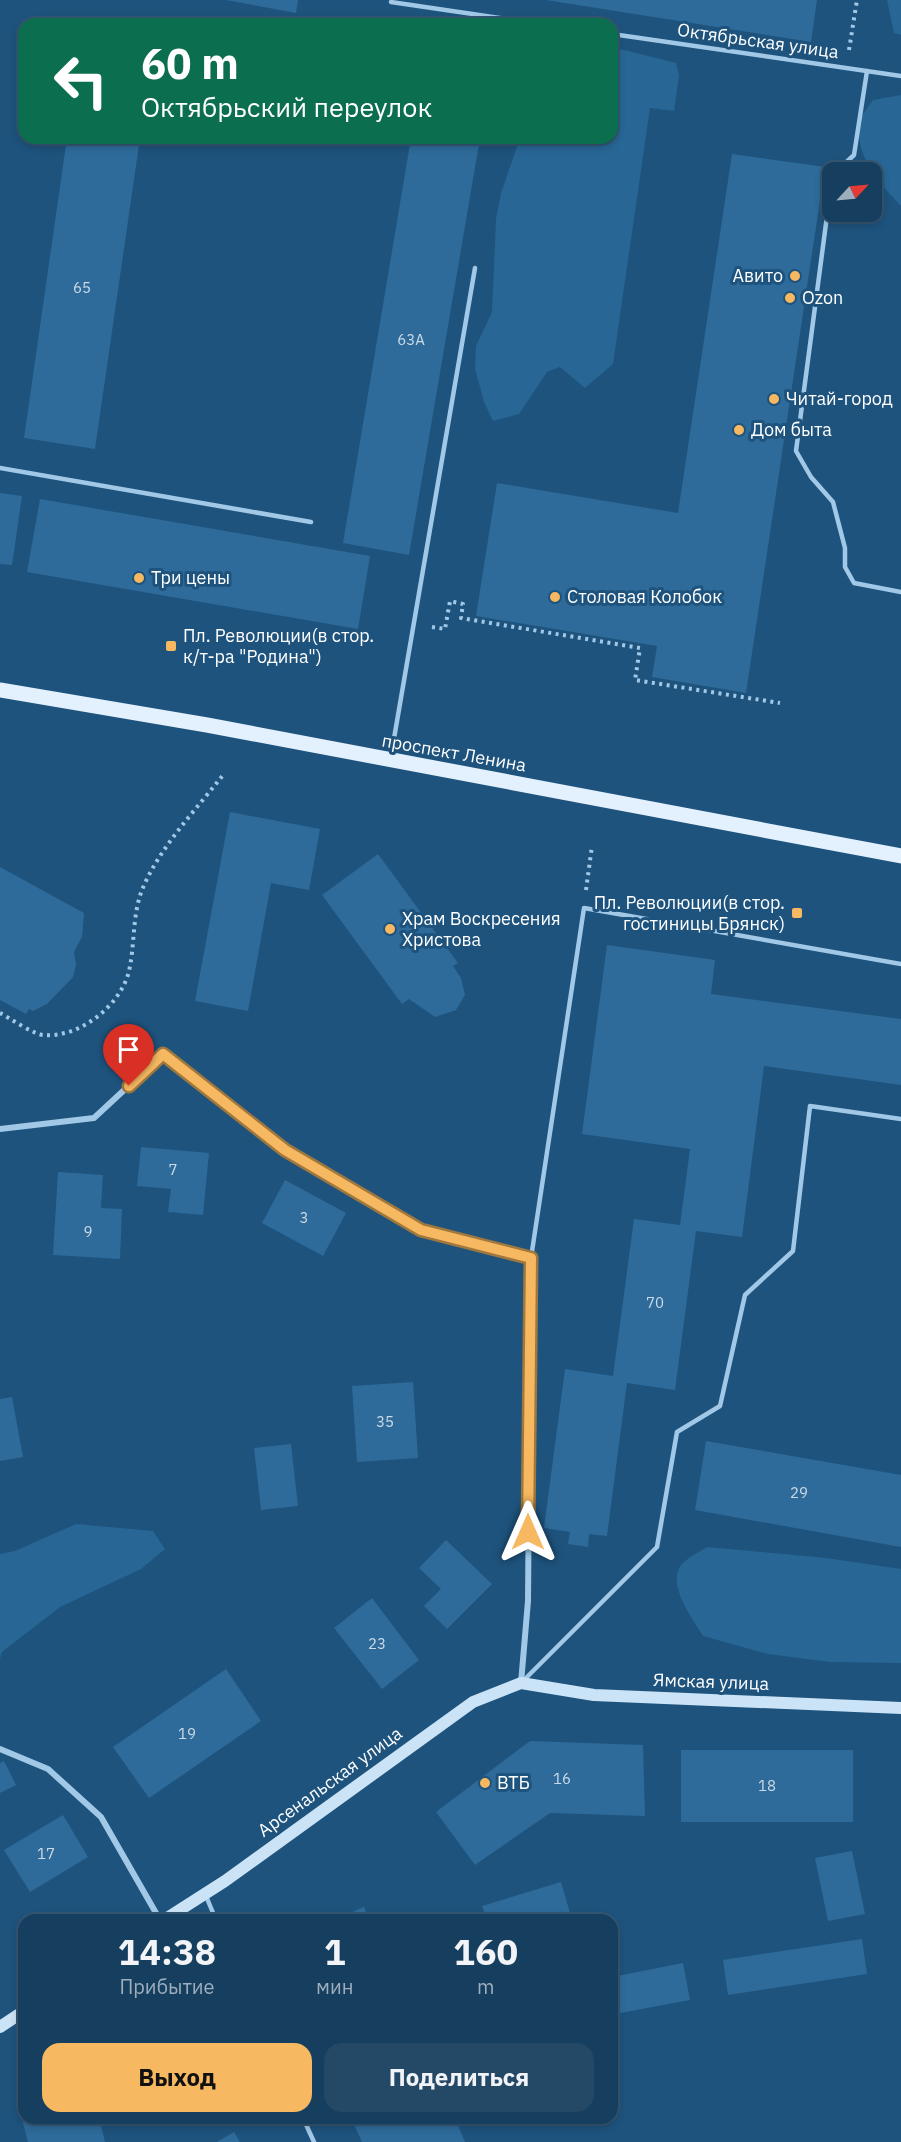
<!DOCTYPE html>
<html lang="ru">
<meta charset="utf-8">
<style>
body{margin:0;font-family:"IBM Plex Sans",sans-serif;background:#234967;color:#f1f3f6;height:100vh;display:flex;flex-direction:column;font-size:22px;white-space:nowrap}
*{box-sizing:border-box;margin:0}
p{font-size:20px;color:#9eaebc}
.icon{flex:none;width:33px;height:33px;fill:none;stroke:currentColor;stroke-width:2;stroke-linecap:round;stroke-linejoin:round}
.map{position:relative;flex:1;overflow:hidden}
.sheet{position:absolute;left:18px;top:1914px;width:600px;height:210px;display:flex;flex-direction:column;background:#163e5e;border-radius:18px;box-shadow:0 3px 9px #0003,0 0 0 2px #355773}
.sheet>*{flex:none}
.banner{position:absolute;left:18px;top:18px;width:600px;height:126px;border-radius:18px;box-shadow:0 3px 9px #0003,0 0 0 2px #355773;background:#0b6e4f;color:#fff;overflow:hidden}
.needle{width:39px;rotate:64deg}
.buttons{position:absolute;left:822px;top:162px;display:grid;gap:12px}
.buttons a{display:grid;place-items:center;width:60px;height:60px;border-radius:12px;background:#163e5e;box-shadow:0 3px 9px #0003,0 0 0 2px #355773;font-size:30px}
.pin{position:absolute;display:grid;place-items:center;width:51px;height:51px;color:#fff;margin:-62px -26px;border-radius:50% 50% 50% 0;rotate:-45deg;box-shadow:0 0 6px #0007}
.pin .icon{rotate:45deg}
.me{position:absolute;width:66px;margin:-33px;rotate:0deg;stroke-linejoin:round;filter:drop-shadow(0 0 4px #0008)}
.turn{display:flex;align-items:center;gap:21px;height:126px;padding:0 24px;font-size:27px}
.turn .icon{width:78px;height:78px;stroke-width:2.5}
.turn b{display:block;font-size:42px;line-height:51px}
.eta{display:flex;justify-content:space-evenly;align-items:center;height:102px;text-align:center}
.eta b{font-size:36px;font-weight:800;line-height:42px}
.primary-button{display:flex;gap:12px;margin-top:auto;padding:12px 24px}
.primary-button a{flex:1;height:69px;border-radius:18px;background:#f6b860;color:#111;font-size:24px;font-weight:800;line-height:69px;text-align:center}
.primary-button a+a{background:#234967;color:#f1f3f6}
.map>svg:first-child{display:block}
.green{fill:#286695}
.building{fill:#2e6b9a}
.lines{fill:none;stroke-linecap:round;stroke-linejoin:round}
.path{stroke:#a1c9e7;stroke-width:4;stroke-dasharray:3 4.5;stroke-linecap:butt}
.lane{stroke:#a1c9e7;stroke-width:4.5}
.street{stroke:#a1c9e7;stroke-width:6}
.secondary{stroke:#cbe3f6;stroke-width:12}
.primary{stroke:#e3f0fd;stroke-width:15}
.route-casing{stroke:#a0783e;stroke-width:15}
.route{stroke:#f6b860;stroke-width:10}
.poi-dot{fill:#f6b860;stroke:#1e537d;stroke-width:2}
.labels{text-anchor:middle;stroke-width:6;stroke-linejoin:round;paint-order:stroke}
.number-label{font-size:15px;fill:#cbdae6}
.street-label{font-size:18px;fill:#fff;stroke:#1e537d}
.poi-label{font-size:18px;fill:#fff;stroke:#1e537d;text-anchor:start}
</style>
<div class="map">
<svg width="901" height="2142" viewBox="0 0 901 2142">
<rect width="100%" height="100%" fill="#1e537d"/>
<path class="green" d="M887 0H901V35L894 33Z
M612 47 676 63 679 75 674 111 650 108 613 364 585 388 560 367 547 372 519 414 493 421 484 402 475 369 476 346 492 312 496 219 501 193 520 138H612Z
M901 95V206C879 183 853 155 860 120 862 114 869 106 873 100Z
M76 1524 153 1531 165 1549 141 1569 60 1607 2 1652 0 1659V1554L15 1551Z
M707 1547 826 1558 901 1569V1663L830 1662 768 1654 703 1636C693 1619 664 1582 683 1563 689 1557 699 1552 707 1547Z"/>
<path class="building" d="M226 0H298L296 13Z
M546 0H817L811 42Z
M67 138H140L95 449 24 438Z
M411 138H480L409 555 343 543Z
M732 154 825 167 746 693 652 677 657 646 476 616 497 483 678 513Z
M0 493 22 496 12 565 0 564Z
M40 499 370 556 358 629 27 572Z
M230 812 320 829 309 890 271 883 248 1011 195 1001Z
M378 854 458 963 453 966 461 978 465 995 456 1010 435 1017 409 999 402 1004 322 895Z
M0 867 84 913 82 937 74 952 76 964 73 977 47 1004 33 1011 29 1009 26 1014 0 1000Z
M607 945 715 960 711 994 901 1019V1085L764 1066 742 1237 696 1231 675 1390 627 1383 607 1536 589 1534 588 1547 568 1544 570 1532 544 1528 565 1369 613 1376 634 1219 680 1225 690 1149 582 1134Z
M141 1147 209 1153 203 1215 168 1212 171 1189 137 1186Z
M58 1172 103 1175 101 1208 122 1209 120 1259 53 1255Z
M285 1180 346 1213 323 1256 262 1223Z
M413 1382 418 1458 357 1462 352 1386Z
M12 1397 23 1457 0 1461V1399Z
M706 1441 901 1475V1547L695 1510Z
M291 1444 298 1506 261 1510 254 1448Z
M446 1540 492 1584 447 1629 424 1606 441 1589 419 1568Z
M372 1598 419 1660 382 1689 334 1628Z
M226 1669 261 1721 149 1798 113 1747Z
M530 1741 643 1745 645 1816 550 1813 475 1865 436 1812Z
M681 1750H853V1822H681Z
M4 1761 16 1785 0 1793V1763Z
M63 1815 88 1857 30 1892 4 1850Z
M852 1851 865 1914 828 1921 815 1858Z
M561 1882 572 1920H487L482 1906Z
M364 1907 369 1920H334Z
M862 1939 867 1974 728 1995 723 1960Z
M683 1963 690 2000 615 2014 612 1977Z
M24 2098V2118H99L105 2142H28L17 2100Z
M351 2118H455L465 2142H362Z
M234 2132 240 2142H217Z"/>
<g class="lines">
<path class="path" d="M849 50 857 0
M432 627 445 629 450 601 463 604 461 618 640 648 635 680 780 703
M586 890 592 846
M0 1013C10 1018 34 1035 44 1035 80 1038 121 1005 129 971 135 945 132 916 142 890 159 848 195 811 223 775"/>
<path class="lane" d="M391 2 541 24
M612 34 901 76
M836 172 854 155 867 71
M832 178 796 451 811 477 833 502 845 548V567L854 583 901 592
M0 468 311 522
M391 756 475 268
M531 1258 584 908 901 964
M523 1681 657 1547 677 1432 720 1406 745 1295 793 1251 810 1106 901 1119
M206 1896 216 1920
M303 2118 314 2142"/>
<path class="street" d="M0 1129 94 1118 163 1054 285 1150 421 1230 531 1258 528 1601 521 1683
M0 1749 48 1769 101 1817 160 1920"/>
<path class="secondary" d="M164 1920 225 1881 473 1702 521 1683 594 1695 901 1708
M0 2027 24 2011"/>
<path class="primary" d="M0 690 207 725 901 856"/>
</g>
<g class="lines">
<defs>
<path id="route" d="M129 1086 163 1054 285 1150 421 1230 531 1258 528 1532"/>
</defs>
<use href="#route" class="route-casing"/>
<use href="#route" class="route"/>
</g>
<g class="poi-dot">
<circle cx="795" cy="276" r="6"/>
<circle cx="790" cy="298" r="6"/>
<circle cx="774" cy="399" r="6"/>
<circle cx="739" cy="430" r="6"/>
<circle cx="139" cy="578" r="6"/>
<circle cx="555" cy="597" r="6"/>
<rect x="165" y="640" width="12" height="12" rx="3"/>
<rect x="791" y="907" width="12" height="12" rx="3"/>
<circle cx="390" cy="929" r="6"/>
<circle cx="485" cy="1783" r="6"/>
</g>
<g class="labels">
<g class="number-label">
<text x="82" y="293">65</text>
<text x="411" y="345">63А</text>
<text x="173" y="1175">7</text>
<text x="304" y="1223">3</text>
<text x="88" y="1237">9</text>
<text x="655" y="1308">70</text>
<text x="385" y="1427">35</text>
<text x="799" y="1498">29</text>
<text x="377" y="1649">23</text>
<text x="187" y="1739">19</text>
<text x="562" y="1784">16</text>
<text x="767" y="1791">18</text>
<text x="46" y="1859">17</text>
</g>
<g class="street-label">
<text transform="translate(758 41) rotate(8)" y="6">Октябрьская улица</text>
<text transform="translate(454 753) rotate(10)" y="6">проспект Ленина</text>
<text transform="translate(711 1682) rotate(2)" y="6">Ямская улица</text>
<text transform="translate(330 1782) rotate(-36)" y="6">Арсенальская улица</text>
</g>
<g class="poi-label">
<text x="783" y="282" text-anchor="end">Авито</text>
<text x="802" y="304">Ozon</text>
<text x="786" y="405">Читай-город</text>
<text x="751" y="436">Дом быта</text>
<text x="151" y="584">Три цены</text>
<text x="567" y="603">Столовая Колобок</text>
<text x="183" y="642">Пл. Революции(в стор.<tspan x="183" dy="21">к/т-ра "Родина")</tspan></text>
<text x="785" y="909" text-anchor="end">Пл. Революции(в стор.<tspan x="785" dy="21">гостиницы Брянск)</tspan></text>
<text x="402" y="925">Храм Воскресения<tspan x="402" dy="21">Христова</tspan></text>
<text x="497" y="1789">ВТБ</text>
</g>
</g>
</svg>
<div class="buttons">
<a><svg class="needle" viewBox="-14 -14 28 28"><path d="M0-13l5 13h-10z" fill="#e53935"/><path d="M0 13l5-13h-10z" fill="#9eaebc"/></svg></a>
</div>
<div class="pin" style="left:129px;top:1086px;background:#d93025"><svg class="icon" aria-label="arrive" viewBox="0 0 24 24"><path d="M6 21V4h12l-3 4 3 4H6"/></svg></div>
<svg class="me" style="left:528px;top:1532px" viewBox="-20 -20 40 40"><path d="M0-17L14 15 0 8-14 15z" fill="#f6b860" stroke="#fff" stroke-width="4"/></svg>
<div class="banner">
<div class="turn"><svg class="icon" aria-label="left" viewBox="0 0 24 24"><path d="M17 20v-9H6M10 6l-5 5 5 5"/></svg><div><b>60 m</b>Октябрьский переулок</div></div>
</div>
<section class="sheet">
<div class="eta">
<div><b>14:38</b><p>Прибытие</p></div>
<div><b>1</b><p>мин</p></div>
<div><b>160</b><p>m</p></div>
</div>
<div class="primary-button"><a>Выход</a><a>Поделиться</a></div>
</section>
</div>
